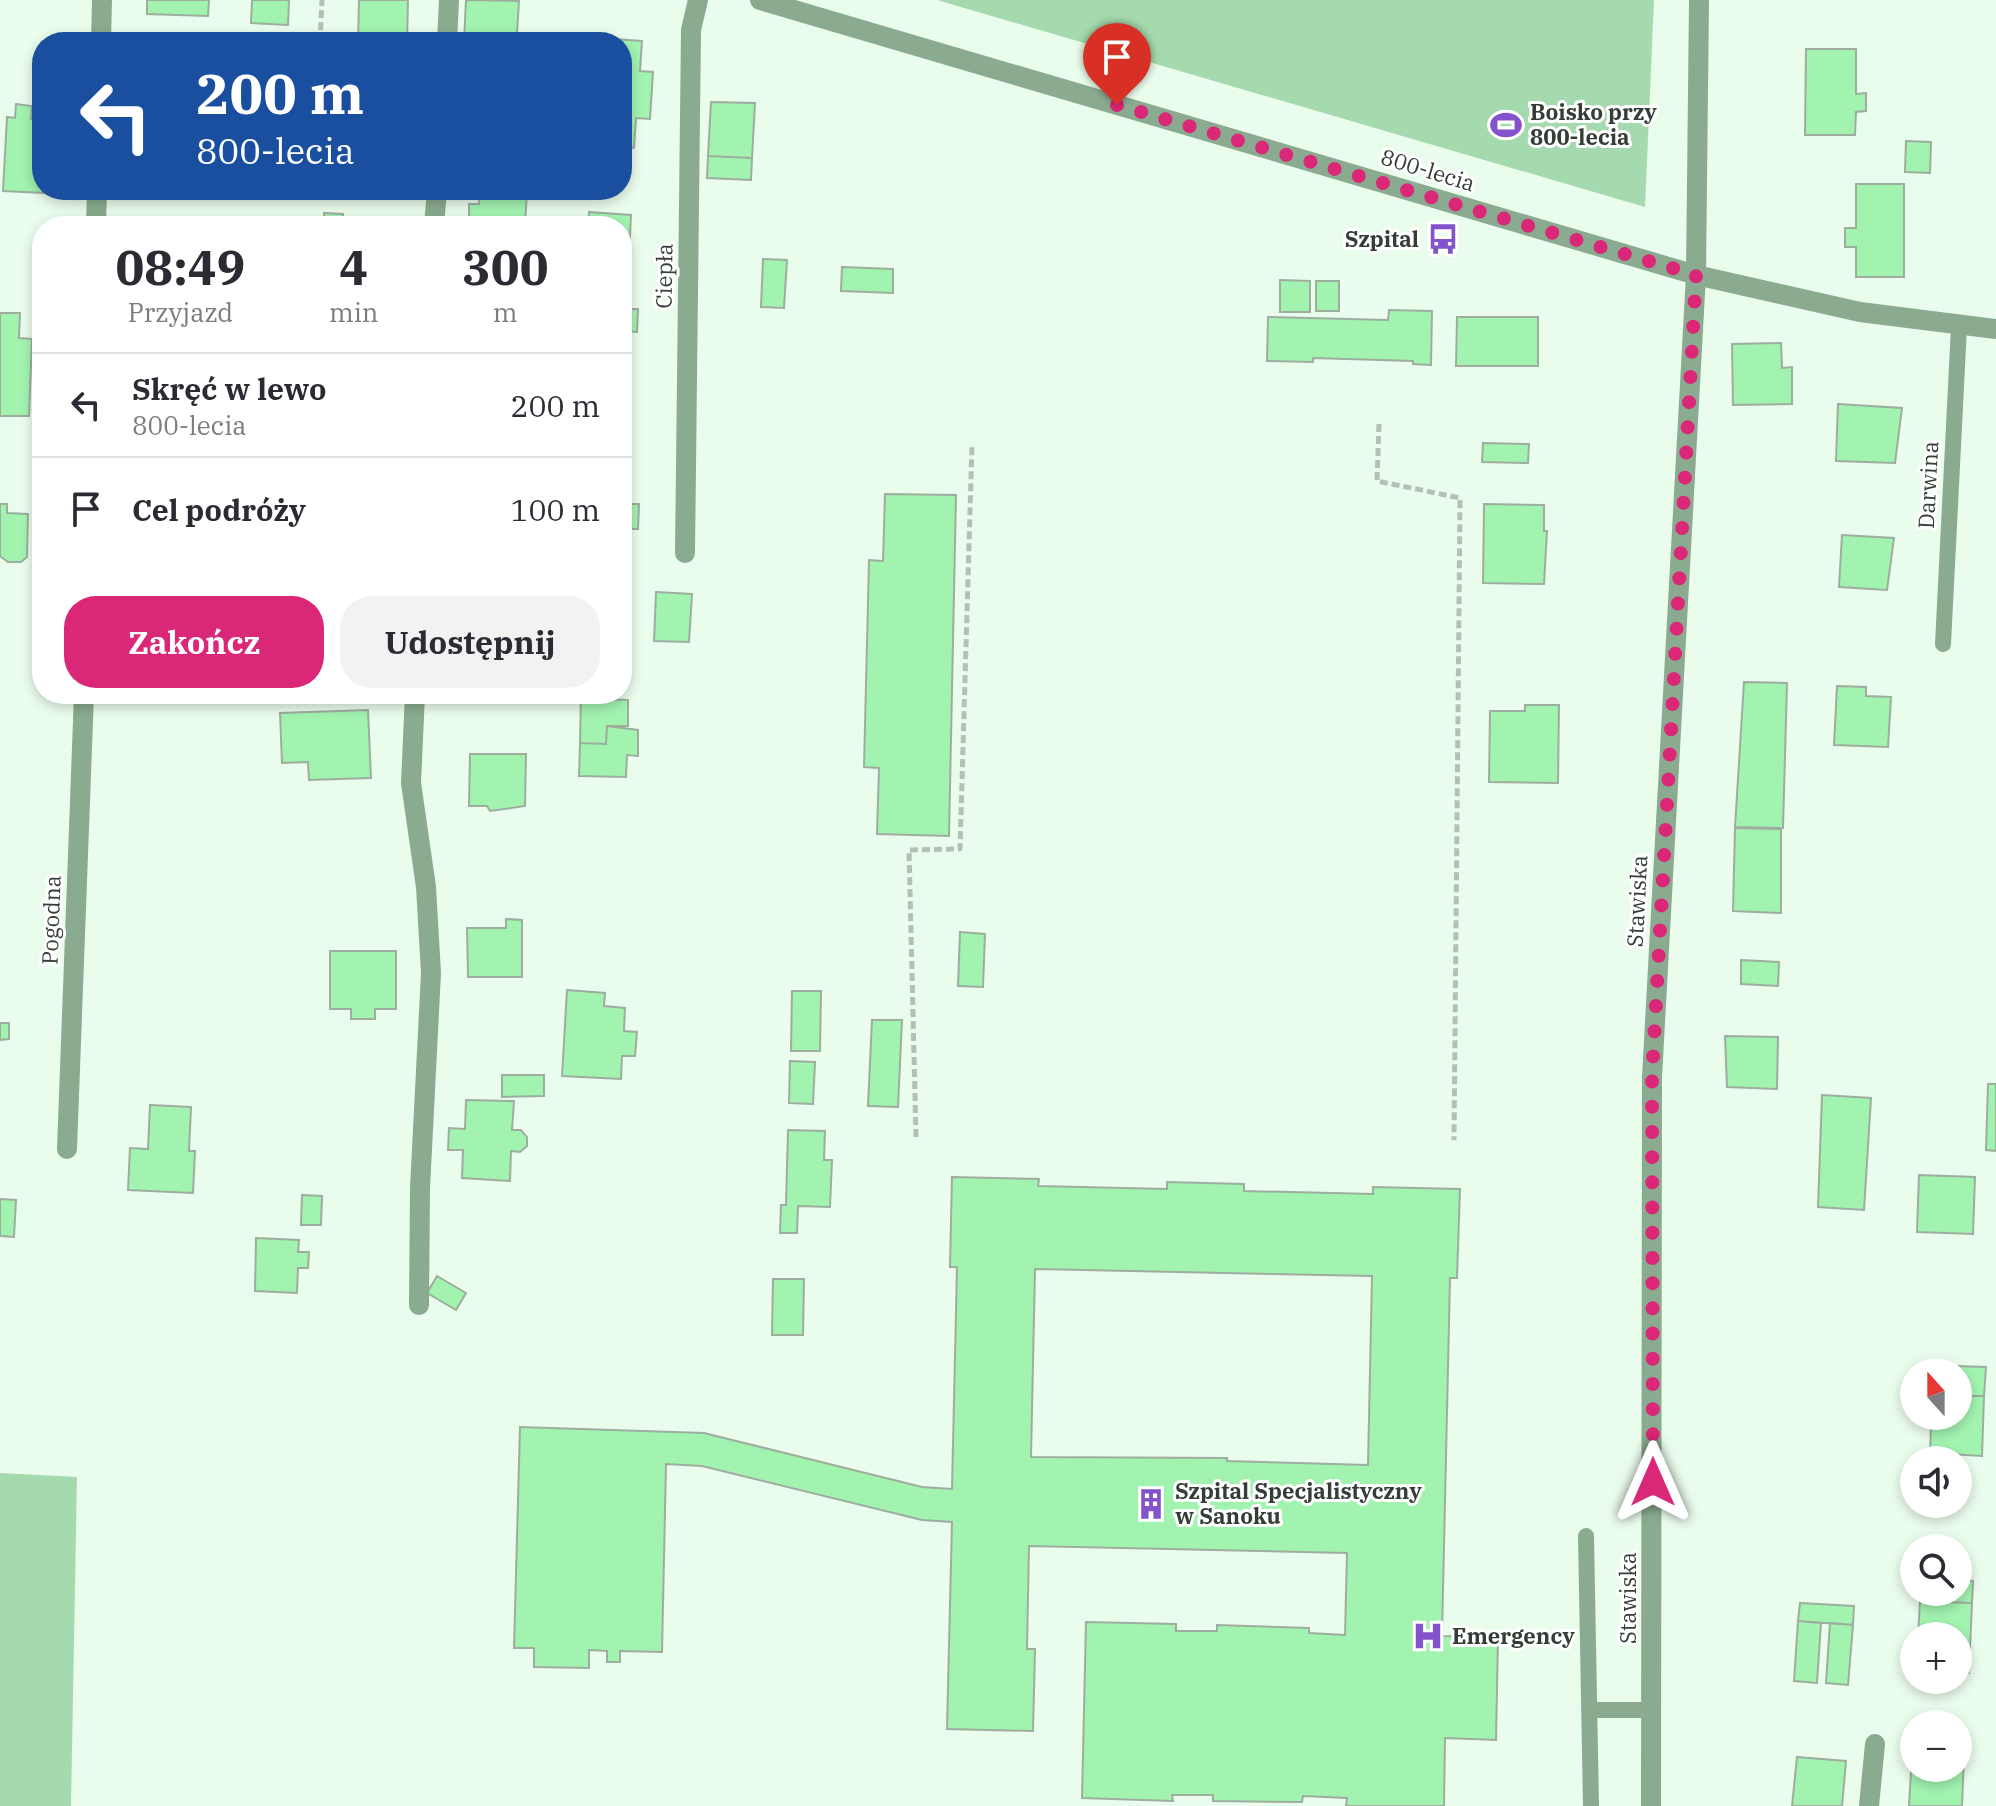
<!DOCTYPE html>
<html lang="pl">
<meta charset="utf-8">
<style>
body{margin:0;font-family:"IBM Plex Serif",serif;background:#f2f2f3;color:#2b2b33;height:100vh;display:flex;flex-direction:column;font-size:30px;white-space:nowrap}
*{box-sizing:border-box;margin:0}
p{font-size:26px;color:#7c7c81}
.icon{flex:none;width:44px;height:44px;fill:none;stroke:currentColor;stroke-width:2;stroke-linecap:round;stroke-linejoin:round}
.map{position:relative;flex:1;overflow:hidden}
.panel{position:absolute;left:32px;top:216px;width:600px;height:488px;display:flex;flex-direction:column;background:#fff;border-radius:32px;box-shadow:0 4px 12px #0003}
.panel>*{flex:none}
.banner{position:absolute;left:32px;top:32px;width:600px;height:168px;border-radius:32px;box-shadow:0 4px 12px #0003;background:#1a4fa0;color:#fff;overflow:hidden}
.needle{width:52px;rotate:339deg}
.buttons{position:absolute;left:1900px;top:1358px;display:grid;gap:16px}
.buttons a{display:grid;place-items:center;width:72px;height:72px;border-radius:50%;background:#fff;box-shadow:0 4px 12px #0003;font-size:40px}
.pin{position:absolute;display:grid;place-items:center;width:68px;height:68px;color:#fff;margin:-82px -34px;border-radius:50% 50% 50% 0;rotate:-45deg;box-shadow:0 0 8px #0007}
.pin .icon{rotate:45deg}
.me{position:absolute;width:88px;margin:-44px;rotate:0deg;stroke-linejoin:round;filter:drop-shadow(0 0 6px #0008)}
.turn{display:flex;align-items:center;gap:28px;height:168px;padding:0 32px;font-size:36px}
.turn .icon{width:104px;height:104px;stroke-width:2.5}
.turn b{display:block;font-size:56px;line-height:68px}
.eta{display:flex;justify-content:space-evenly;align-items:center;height:136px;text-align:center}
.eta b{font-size:48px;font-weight:700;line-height:56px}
.primary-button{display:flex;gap:16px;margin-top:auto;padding:16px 32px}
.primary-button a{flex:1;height:92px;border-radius:32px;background:#db2777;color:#fff;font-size:32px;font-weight:700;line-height:92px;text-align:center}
.primary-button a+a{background:#f2f2f3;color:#2b2b33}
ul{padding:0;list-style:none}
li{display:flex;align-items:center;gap:24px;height:104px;padding:0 32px;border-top:2px solid #e1e1e2}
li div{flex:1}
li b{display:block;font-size:30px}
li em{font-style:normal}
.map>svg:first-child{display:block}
.green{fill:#a5daae}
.building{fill:#a2f3b0;stroke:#9dae9f;stroke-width:2;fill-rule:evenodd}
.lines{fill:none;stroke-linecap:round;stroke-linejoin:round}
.path{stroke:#b3c1b4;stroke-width:5;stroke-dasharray:8 4;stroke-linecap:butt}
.lane{stroke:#8aab8f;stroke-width:16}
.street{stroke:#8aab8f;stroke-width:20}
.route{stroke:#db2777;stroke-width:14;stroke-dasharray:0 25.2}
.labels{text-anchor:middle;stroke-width:6;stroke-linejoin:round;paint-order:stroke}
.poi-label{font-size:22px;font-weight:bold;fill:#363d37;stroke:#fff;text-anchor:start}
.street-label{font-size:22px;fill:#363d37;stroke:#fff}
</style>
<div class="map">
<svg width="1996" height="1806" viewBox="0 0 1996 1806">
<rect width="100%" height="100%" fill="#eafcec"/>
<path class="green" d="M937 0H1654L1645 207Z
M0 1473 77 1477 71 1806H0Z"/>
<path class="building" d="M147 0H209L208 16 147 14Z
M252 0H289L288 25 251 23Z
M359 0H408L407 42H358Z
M466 0 519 1 517 34H508V42H464Z
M587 37 642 41 640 71 653 72 650 119 636 118 634 148 622 147V42H587Z
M1806 49H1856V94L1866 93V111L1856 112 1855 135H1805Z
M711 102 755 103 752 158 708 156Z
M16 104 32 106 31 119H42V190L46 193 3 191 7 117 15 118Z
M1906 141 1931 142 1930 173 1905 172Z
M708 156 752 158 751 180 707 178Z
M1856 184H1904V277H1856V247H1845V228H1856Z
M480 190H527L525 226H469V204H479Z
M589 212 631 215 630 236H622V226H588Z
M324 213 343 214V226H324Z
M622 236H630L628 261 622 260Z
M763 259 787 260 784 308 761 307Z
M622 260 628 261 625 309H638L637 332 623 331 622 350Z
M842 267 893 269V293L841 291Z
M1280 280 1310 281V312H1280Z
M1316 281H1339V311H1316Z
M1389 310 1432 311 1431 365 1413 364V361L1313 358V362L1267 361 1268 317 1388 320Z
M0 313H20L19 338 32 339 29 416H0Z
M1457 317H1538V366H1456Z
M1781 343 1782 368 1792 367V404L1733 405 1732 344Z
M1838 404 1902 408 1895 463 1836 461Z
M1483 443 1529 444 1528 463 1482 462Z
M622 444H629L628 504H639L638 529H627L626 559H622Z
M885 494 956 495 949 836 877 834 879 768 864 767 869 560 883 561Z
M0 504H7V513L28 514 27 557 21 562H8L0 556Z
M1484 504 1544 505V531H1547L1544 584 1483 583Z
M1842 535 1894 538 1887 590 1839 587Z
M656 592 692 594 689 642 654 641Z
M622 633H631V651H622Z
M1744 682 1787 683 1783 828 1735 827Z
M1837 686 1866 687V696L1891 697 1888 747 1834 745Z
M581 694H604V699L628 700V726H607L606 744 580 743Z
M1525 705H1559L1558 783 1489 782 1490 711H1525Z
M368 710 371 778 309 780 308 762 282 763 280 713Z
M607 726 638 730V756L627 755 626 777 579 776 580 743 606 744Z
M470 754H526L525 806 490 811 487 806H469Z
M1735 828 1781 829V913L1733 911Z
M506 919 522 920V977H468L467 928H506Z
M960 932 985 934 983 987 958 986Z
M330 951H396V1009H375V1019H351V1009H330Z
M1741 960 1779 962 1778 986 1741 984Z
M567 990 605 993 604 1006 625 1008 624 1031 637 1032 635 1056H622L621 1079 562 1076Z
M792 991H821L820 1051H791Z
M872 1020H902L898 1107 868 1106Z
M0 1023H9V1039L0 1040Z
M1725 1036 1778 1037 1777 1089 1727 1087Z
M790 1061 815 1062 813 1104 789 1103Z
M502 1075H544V1096L502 1097Z
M1988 1084H1996V1151L1986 1150Z
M1822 1095 1871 1098 1864 1210 1818 1207Z
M466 1100 514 1101 512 1130H521L527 1137V1146L520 1152 511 1151 510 1181 462 1178 463 1150H448L449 1128 465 1129Z
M150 1105 191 1107 189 1151H195L193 1193 128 1190 130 1148 148 1149Z
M788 1130 825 1131 824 1160H832L830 1207 798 1206 797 1233H780L781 1205H786Z
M1919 1175 1975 1177 1973 1234 1917 1232Z
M952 1177 1039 1179 1038 1186 1167 1189V1182L1244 1184V1191L1373 1194V1187L1460 1189 1457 1278H1450L1442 1636 1498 1638 1496 1740 1445 1738 1444 1806H1346L1347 1798 1303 1796 1302 1802 1213 1801V1795H1172L1173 1801 1082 1798 1086 1622 1176 1624V1631H1217V1625L1309 1628V1633L1345 1635 1347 1553 1029 1546 1027 1649H1035L1033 1731 947 1729 952 1522 922 1520 702 1466 666 1464 662 1652 620 1651V1662H607V1651L589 1650V1668L534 1667V1648H514L520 1427 704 1433 922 1487 952 1489 957 1267H950ZM1035 1269 1372 1276 1368 1465 1227 1461V1458L1031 1457Z
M302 1195 322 1196 321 1225H301Z
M0 1199 16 1200 14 1237 0 1236Z
M256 1238 299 1240 298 1252H309L308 1268H298L297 1293 255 1291Z
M437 1276 466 1293 456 1310 427 1293Z
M773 1279H804L803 1335H772Z
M1925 1365 1986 1367 1984 1396H1958V1372H1924Z
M1958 1396H1984L1982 1456 1930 1453 1931 1426H1922L1923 1416H1958Z
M1958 1580 1973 1581 1972 1603 1920 1601V1592H1958Z
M1920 1601 1972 1603 1969 1673H1958V1636H1918Z
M1800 1603 1854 1606 1853 1625 1798 1621Z
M1798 1621 1821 1623 1817 1683 1794 1681Z
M1830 1623 1853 1625 1848 1685 1826 1683Z
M1912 1754 1914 1768H1958V1756H1964L1962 1806H1909Z
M1797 1757 1846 1761 1842 1806H1792Z"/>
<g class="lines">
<path class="path" d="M320 42 322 0
M1379 424 1377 481 1460 498 1454 1140
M916 1137 909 850 960 849 972 444"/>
<path class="lane" d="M1943 644 1959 327
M1586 1536 1591 1806
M1589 1710H1652"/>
<path class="street" d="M760 0 1696 275 1860 312 1996 329
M101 42 102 0
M447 42 449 0
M96 226 97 190
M434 226 437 190
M685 553 691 30 698 0
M415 694 411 783 426 887 431 973 420 1188 419 1305
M67 1149 84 694
M1651 1806 1652 1077 1696 275 1699 0
M1869 1806 1875 1744"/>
</g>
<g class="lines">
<path class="route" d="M1117 105 1696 275 1652 1077 1653 1482"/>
</g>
<defs>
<symbol id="stadium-bare" viewBox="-9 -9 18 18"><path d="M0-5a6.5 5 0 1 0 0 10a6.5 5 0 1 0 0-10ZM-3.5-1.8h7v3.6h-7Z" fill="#8353cb" stroke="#fff" stroke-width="2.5" paint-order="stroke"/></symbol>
<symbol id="bus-bare" viewBox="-9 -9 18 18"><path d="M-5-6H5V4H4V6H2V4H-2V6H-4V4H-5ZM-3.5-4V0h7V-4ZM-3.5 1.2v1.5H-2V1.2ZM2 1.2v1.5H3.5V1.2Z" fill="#8353cb" stroke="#fff" stroke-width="2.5" paint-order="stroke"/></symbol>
<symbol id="building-bare" viewBox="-9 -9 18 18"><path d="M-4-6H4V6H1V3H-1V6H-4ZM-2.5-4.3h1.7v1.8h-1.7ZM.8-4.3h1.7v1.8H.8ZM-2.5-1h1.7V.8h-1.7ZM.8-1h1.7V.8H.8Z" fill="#8353cb" stroke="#fff" stroke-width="2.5" paint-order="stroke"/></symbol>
<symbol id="hospital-bare" viewBox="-9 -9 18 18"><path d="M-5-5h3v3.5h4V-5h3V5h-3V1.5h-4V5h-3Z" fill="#8353cb" stroke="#fff" stroke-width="2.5" paint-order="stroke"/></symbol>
</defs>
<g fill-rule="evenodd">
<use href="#stadium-bare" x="1484" y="103" width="44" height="44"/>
<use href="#bus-bare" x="1421" y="217" width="44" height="44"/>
<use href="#building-bare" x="1129" y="1482" width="44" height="44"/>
<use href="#hospital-bare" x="1406" y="1614" width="44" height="44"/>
</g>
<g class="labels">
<g class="poi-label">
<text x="1530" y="120">Boisko przy<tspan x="1530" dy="25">800-lecia</tspan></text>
<text x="1419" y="247" text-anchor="end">Szpital</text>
<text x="1175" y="1499">Szpital Specjalistyczny<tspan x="1175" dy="25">w Sanoku</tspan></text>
<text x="1452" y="1644">Emergency</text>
</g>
<g class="street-label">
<text transform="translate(1428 170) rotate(17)" y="8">800-lecia</text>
<text transform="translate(664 276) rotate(-89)" y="8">Ciepła</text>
<text transform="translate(1928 485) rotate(-87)" y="8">Darwina</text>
<text transform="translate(1637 901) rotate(-87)" y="8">Stawiska</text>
<text transform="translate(51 920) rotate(-88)" y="8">Pogodna</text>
<text transform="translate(1628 1598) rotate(-90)" y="8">Stawiska</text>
</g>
</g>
</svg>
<div class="buttons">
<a><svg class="needle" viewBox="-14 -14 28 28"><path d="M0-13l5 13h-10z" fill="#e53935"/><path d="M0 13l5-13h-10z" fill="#7c7c81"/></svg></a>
<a><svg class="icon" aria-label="sound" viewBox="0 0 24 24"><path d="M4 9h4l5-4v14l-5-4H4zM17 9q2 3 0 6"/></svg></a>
<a><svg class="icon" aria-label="search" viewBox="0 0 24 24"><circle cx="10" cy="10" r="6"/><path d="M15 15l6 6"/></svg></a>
<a>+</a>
<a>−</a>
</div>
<div class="pin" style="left:1117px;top:105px;background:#d93025"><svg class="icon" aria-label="arrive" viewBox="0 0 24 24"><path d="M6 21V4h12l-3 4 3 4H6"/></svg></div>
<svg class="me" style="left:1653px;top:1482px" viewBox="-20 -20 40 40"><path d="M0-17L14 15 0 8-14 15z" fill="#db2777" stroke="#fff" stroke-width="4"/></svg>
<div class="banner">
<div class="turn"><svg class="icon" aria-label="left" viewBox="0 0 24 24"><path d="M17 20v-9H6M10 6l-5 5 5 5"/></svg><div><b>200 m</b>800-lecia</div></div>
</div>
<section class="panel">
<div class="eta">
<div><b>08:49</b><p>Przyjazd</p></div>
<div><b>4</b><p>min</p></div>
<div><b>300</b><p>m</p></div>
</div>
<ul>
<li><svg class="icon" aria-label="left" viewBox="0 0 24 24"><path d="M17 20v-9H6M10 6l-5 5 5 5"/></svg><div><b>Skręć w lewo</b><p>800-lecia</p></div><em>200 m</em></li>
<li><svg class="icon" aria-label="arrive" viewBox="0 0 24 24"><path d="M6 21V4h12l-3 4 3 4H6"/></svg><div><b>Cel podróży</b></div><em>100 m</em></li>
</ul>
<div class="primary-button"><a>Zakończ</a><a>Udostępnij</a></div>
</section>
</div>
